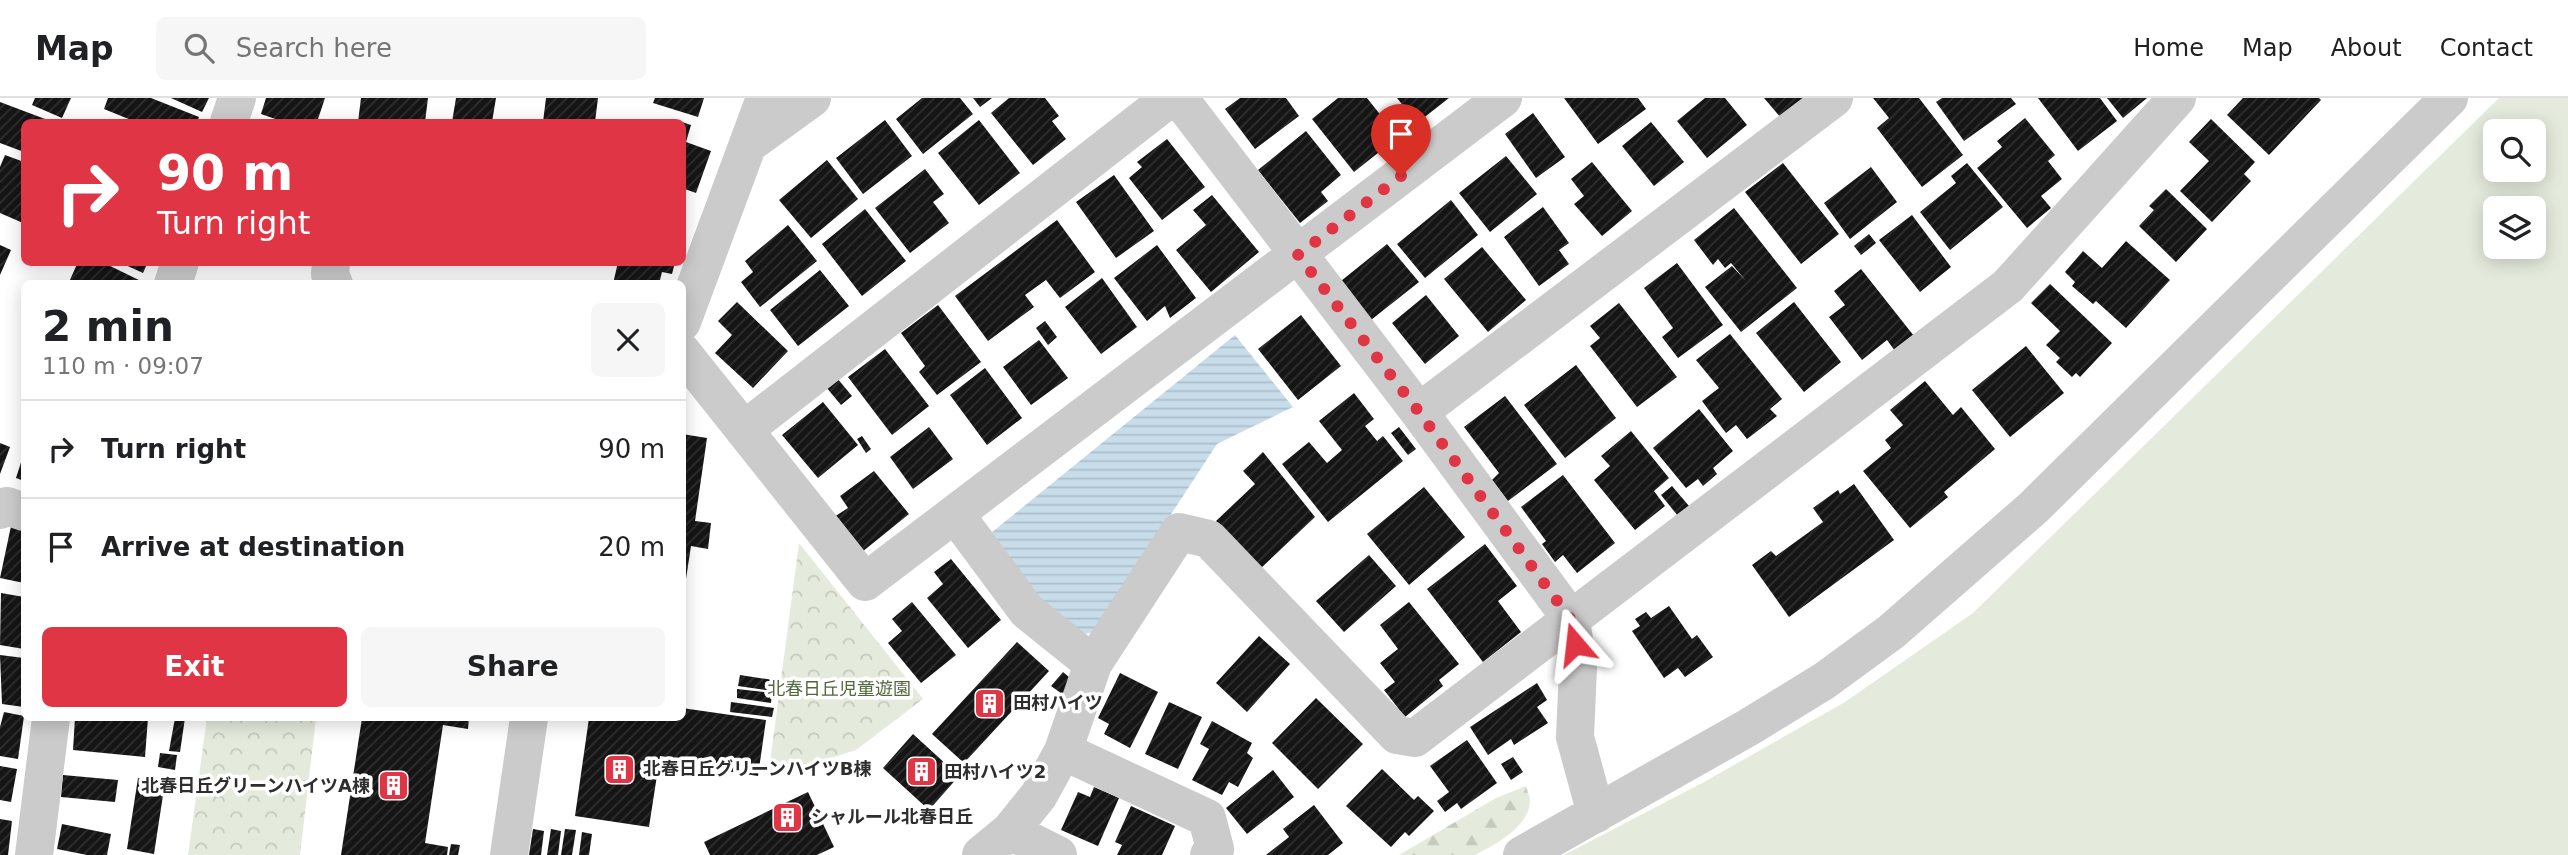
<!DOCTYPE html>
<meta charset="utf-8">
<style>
body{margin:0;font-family:"DejaVu Sans","Noto Sans JP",sans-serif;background:#f6f6f6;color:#202124;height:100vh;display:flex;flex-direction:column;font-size:26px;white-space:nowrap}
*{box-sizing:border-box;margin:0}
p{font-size:23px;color:#757577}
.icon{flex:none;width:38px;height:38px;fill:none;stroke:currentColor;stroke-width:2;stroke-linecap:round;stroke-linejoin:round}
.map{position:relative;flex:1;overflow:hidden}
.sheet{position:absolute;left:21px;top:182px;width:665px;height:441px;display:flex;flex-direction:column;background:#fff;border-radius:10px;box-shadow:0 4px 18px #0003}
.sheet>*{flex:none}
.hud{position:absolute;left:21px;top:21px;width:665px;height:147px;border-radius:10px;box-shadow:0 4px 18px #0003;background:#df3545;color:#fff;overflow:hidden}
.tools{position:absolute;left:2483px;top:21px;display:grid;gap:14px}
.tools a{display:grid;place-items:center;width:63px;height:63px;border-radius:10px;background:#fff;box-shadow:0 4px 18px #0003;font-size:35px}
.pin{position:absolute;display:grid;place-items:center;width:60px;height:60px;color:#fff;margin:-72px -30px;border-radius:50% 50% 50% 0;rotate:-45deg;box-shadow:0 0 7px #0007}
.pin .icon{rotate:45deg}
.me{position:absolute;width:77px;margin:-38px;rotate:343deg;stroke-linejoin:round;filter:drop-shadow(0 0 5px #0008)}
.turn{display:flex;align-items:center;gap:24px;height:147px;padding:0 21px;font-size:32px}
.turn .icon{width:91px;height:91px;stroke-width:2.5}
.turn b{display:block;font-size:49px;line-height:60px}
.round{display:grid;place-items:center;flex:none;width:74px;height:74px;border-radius:10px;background:#f6f6f6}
.head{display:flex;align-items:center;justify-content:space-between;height:119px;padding:0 21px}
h1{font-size:42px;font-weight:800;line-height:52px}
.action{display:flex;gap:14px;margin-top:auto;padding:14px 21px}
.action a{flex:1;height:80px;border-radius:10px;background:#df3545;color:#fff;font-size:28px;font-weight:800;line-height:80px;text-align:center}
.action a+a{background:#f6f6f6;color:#202124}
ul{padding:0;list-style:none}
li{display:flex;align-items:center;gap:21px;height:98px;padding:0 21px;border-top:2px solid #e0e0e0}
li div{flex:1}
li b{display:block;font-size:26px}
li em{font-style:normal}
header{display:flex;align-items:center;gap:42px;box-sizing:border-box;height:98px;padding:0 35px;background:#fff;border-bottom:2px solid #e0e0e0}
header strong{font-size:33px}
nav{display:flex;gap:38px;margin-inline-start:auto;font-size:24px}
.search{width:490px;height:63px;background:#f6f6f6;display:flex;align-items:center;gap:18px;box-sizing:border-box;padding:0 24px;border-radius:10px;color:#757577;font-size:26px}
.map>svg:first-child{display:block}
.grass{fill:#e4ebdc;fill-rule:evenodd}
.forest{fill:url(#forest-firs)}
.park{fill:url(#park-crowns)}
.water{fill:url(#water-rules)}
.building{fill:url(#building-hatch)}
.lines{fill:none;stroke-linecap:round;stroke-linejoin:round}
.minor{stroke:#cbcbcb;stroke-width:38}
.route{stroke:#df3545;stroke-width:12;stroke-dasharray:0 21.6}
.labels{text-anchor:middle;stroke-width:7;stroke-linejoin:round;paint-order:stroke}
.park-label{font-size:18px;fill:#51683d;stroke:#fff}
.poi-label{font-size:18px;font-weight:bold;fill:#2e2e2e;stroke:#fff;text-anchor:start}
</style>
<header>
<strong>Map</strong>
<div class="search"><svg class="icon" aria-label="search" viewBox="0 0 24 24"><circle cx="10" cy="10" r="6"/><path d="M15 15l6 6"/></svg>Search here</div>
<nav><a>Home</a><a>Map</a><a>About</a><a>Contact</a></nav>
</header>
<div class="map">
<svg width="2568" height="757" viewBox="0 0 2568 757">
<defs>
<pattern id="forest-firs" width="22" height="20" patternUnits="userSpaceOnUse" patternTransform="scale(1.75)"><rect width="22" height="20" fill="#e4ebdc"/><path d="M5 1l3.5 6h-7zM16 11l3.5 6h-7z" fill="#c4cabd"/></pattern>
<pattern id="park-crowns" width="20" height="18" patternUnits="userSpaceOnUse" patternTransform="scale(1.75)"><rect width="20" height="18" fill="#e4ebdc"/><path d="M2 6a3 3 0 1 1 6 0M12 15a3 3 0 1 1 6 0" fill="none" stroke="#c4cabd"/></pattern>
<pattern id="water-rules" width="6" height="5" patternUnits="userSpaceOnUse" patternTransform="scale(1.75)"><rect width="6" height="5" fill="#c8ddea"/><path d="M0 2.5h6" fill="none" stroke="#acbec9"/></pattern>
<pattern id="building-hatch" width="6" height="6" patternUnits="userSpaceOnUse" patternTransform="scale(1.75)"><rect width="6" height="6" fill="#151515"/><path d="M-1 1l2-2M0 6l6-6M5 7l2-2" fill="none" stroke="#2f2f2f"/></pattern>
</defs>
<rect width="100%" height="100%" fill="#fff"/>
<path class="grass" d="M2499 0H2568V757H1564L1704 684 1845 604 1973 515ZM2496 33H2534V72H2496ZM2496 110H2534V149H2496Z"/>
<path class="forest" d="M1526 688C1527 693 1531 700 1530 705 1527 730 1495 747 1475 757H1399L1496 700Z"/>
<path class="park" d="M799 445 923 601 856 652 768 680Z
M207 620H316L300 757H188Z"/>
<path class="water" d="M1235 237 1293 309 1217 346 1094 534 1085 536 1041 502 991 435Z"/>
<path class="building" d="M35 0H71L62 20 32 7Z
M108 0H151L199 19 197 24H136L104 11Z
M171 0H209L202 14Z
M266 0H325L317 24H284L261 16Z
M361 0H428L425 24H358Z
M456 0H496L492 24H452Z
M546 0H598L595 24H543Z
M655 0H704L698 19 653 5Z
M922 0H960L973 16 923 56 896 21Z
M973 0H992L980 9Z
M1009 0H1045L1059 18 1052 23 1066 41 1033 67 991 15Z
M1240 0H1286L1299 18 1255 51 1225 11Z
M1338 0H1367L1398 39 1354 74 1312 21Z
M1397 0H1449L1417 25Z
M1564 0H1638L1646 11 1598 46Z
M1705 0H1725L1747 27 1707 60 1677 23Z
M1764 0H1807L1782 21Z
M1873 0H1919L1963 57 1922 89 1877 30 1889 20Z
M1942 0H2011L2016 6 1964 43 1936 4Z
M2038 0H2100L2117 23 2078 53Z
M2107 0H2147L2123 20Z
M2243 0H2319L2321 2 2269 57 2227 17Z
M0 4 53 24H24V54L0 45Z
M1533 15 1565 59 1536 80 1505 36Z
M2025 20 2055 57 2048 63 2062 81 2041 98 2051 110 2027 130 1977 70 2002 49 1997 43Z
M2211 21 2255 64 2244 76 2251 83 2212 124 2180 93 2209 63 2189 44Z
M885 22 912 58 863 96 836 60Z
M979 22 1020 75 979 107 938 55Z
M682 24 691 27 686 44 711 53 696 95 682 90Z
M1651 24 1684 64 1654 88 1622 48Z
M1306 33 1341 77 1321 94 1328 103 1300 125 1258 72Z
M1167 41 1205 89 1162 122 1129 80 1142 69 1137 64Z
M5 57 24 64 23 125 0 115V69Z
M1506 58 1537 96 1490 134 1459 95Z
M827 62 858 101 811 140 779 102Z
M1592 64 1632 113 1602 138 1574 106 1584 98 1571 81Z
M1783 65 1839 136 1801 166 1745 94Z
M1967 65 2003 109 1950 152 1920 114 1956 85 1951 78Z
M1871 69 1897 104 1850 141 1824 105Z
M925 71 944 96 933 104 949 125 910 155 875 110Z
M1114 77 1154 133 1116 160 1076 104Z
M2166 91 2207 131 2176 164 2139 128 2154 112 2149 108Z
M1212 97 1259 154 1211 194 1176 152 1206 127 1193 112Z
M1451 102 1478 137 1425 180 1397 146Z
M1543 109 1569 145 1559 152 1569 166 1539 188 1504 139Z
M1734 110 1797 190 1741 234 1705 189 1732 168 1746 183 1731 165 1725 170 1718 161 1713 167 1694 142Z
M865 111 906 163 862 198 822 146Z
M1912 117 1951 169 1920 194 1879 142Z
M1057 122 1095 174 1060 200 1046 182 1025 197 1034 209 988 243 955 198Z
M788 127 817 163 760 209 741 184 753 174 745 163Z
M1869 136 1876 145 1861 157 1854 148Z
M2126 143 2170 182 2126 230 2096 203 2093 206 2072 188 2075 184 2065 174 2083 153 2102 170Z
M1387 146 1419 184 1371 222 1341 183Z
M0 147 11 152 0 177Z
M1157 147 1196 200 1170 220 1165 208 1147 223 1114 180Z
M1482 149 1526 202 1488 234 1444 181Z
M78 164H102L147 186H71L69 184Z
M119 164H148L143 175Z
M618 164H675L672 176 662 174 659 186H613Z
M1677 165 1723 227 1678 260 1662 239 1673 230 1644 190Z
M1861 171 1914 238 1895 253 1887 242 1862 262 1829 219 1845 207 1834 193Z
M820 172 849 208 798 248 770 212Z
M1102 180 1137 229 1101 256 1065 209Z
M2050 186 2112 245 2080 279 2076 275 2072 279 2056 264 2060 260 2046 247 2060 233 2031 205Z
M1426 197 1459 238 1425 266 1392 225Z
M737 204 788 253 753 290 715 255 732 237 718 223Z
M1794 204 1841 264 1804 294 1756 235Z
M1619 205 1677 279 1637 309 1590 248 1600 240 1590 228Z
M938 207 981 264 937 297 919 274 925 268 901 235Z
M1301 217 1341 268 1298 302 1258 251Z
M1045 223 1057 239 1048 247 1036 230Z
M1730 236 1782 301 1770 311 1777 318 1747 341 1736 327 1726 335 1702 303 1719 290 1696 262Z
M1039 242 1068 280 1031 307 1003 269Z
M2026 248 2064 295 2010 339 1972 292Z
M885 251 929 308 892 337 848 279Z
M1576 267 1616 320 1565 360 1524 307Z
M985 270 1022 320 987 347 950 297Z
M837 280 852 298 841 307 826 289Z
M1925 283 1953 317 1961 309 1995 351 1944 394 1948 399 1910 430 1863 373 1891 350 1885 342 1903 327 1890 312Z
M1354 295 1374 321 1365 328 1377 343 1383 338 1403 363 1328 424 1282 366 1309 344 1327 365 1342 352 1319 323Z
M1505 298 1557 366 1508 403 1492 382 1499 375 1464 329Z
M823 304 858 347 818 380 782 337Z
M1699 311 1733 353 1713 370 1717 376 1703 388 1698 381 1686 390 1653 350Z
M929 329 953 361 913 391 890 359Z
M1399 329 1416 351 1408 357 1391 335Z
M1631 333 1669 380 1654 393 1665 408 1635 432 1594 382 1610 368 1601 358Z
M682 336 707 340 695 423 711 425 708 451 691 448 684 494Z
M862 338 871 351 866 355 857 341Z
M0 345 10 349 0 376Z
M1263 354 1315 419 1260 471 1216 423 1255 386 1243 373Z
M24 355V383L16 380Z
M874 373 909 416 862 454 834 419 848 410 840 398Z
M1563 377 1615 445 1577 475 1563 457 1555 464 1542 446 1546 443 1521 409Z
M1854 386 1894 442 1789 519 1752 467 1771 453 1776 458 1823 424 1813 410 1838 392 1840 396Z
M1672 388 1689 408 1678 418 1661 397Z
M1424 389 1465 439 1409 487 1367 436Z
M11 428 24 431V485L0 480Z
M1485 446 1517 488 1498 503 1521 534 1483 564 1427 491Z
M1369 457 1396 488 1344 534 1316 503Z
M951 461 1001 522 968 550 927 500 943 486 934 474Z
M1 495 24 499V551L0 547Z
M912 504 956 557 921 585 888 545 902 533 892 521Z
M1409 504 1459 566 1439 582 1443 588 1405 619 1384 592 1395 584 1380 565 1398 551 1380 527Z
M1669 508 1692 541 1697 537 1713 559 1685 579 1678 570 1664 580 1632 533 1640 528 1635 521 1646 514 1651 520Z
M1259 538 1290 566 1247 614 1216 585Z
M1017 544 1049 573 964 665 932 636Z
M0 557 24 560V609L2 606Z
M1063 574 1076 585 1065 598 1051 588Z
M1120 575 1158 594 1130 650 1104 636 1109 626 1098 620Z
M740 577 773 582 772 593 738 588Z
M1537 585 1547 602 1537 609 1548 625 1514 647 1511 641 1488 657 1470 629Z
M737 591 772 595 771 605 737 600Z
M1316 600 1363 646 1318 691 1272 645Z
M731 604 774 610 772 619 730 614Z
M1169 604 1202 619 1178 671 1145 656Z
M682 610 766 622 758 678 726 673 727 668 660 658 649 729 575 718 589 620H682Z
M4 614 24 618 18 661 0 658V629Z
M75 620H148L145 659 73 652Z
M175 620H185L180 654 169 653Z
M362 620H469L468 631 443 627 425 745 448 749 447 757H341Z
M1212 623 1252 645 1247 655 1253 660 1238 689 1229 684 1222 697 1192 682 1209 651 1200 646Z
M913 636 959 678 929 712 883 670Z
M1467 642 1497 685 1461 711 1457 705 1445 714 1437 703 1449 694 1430 668Z
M160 655 177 657 175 672 158 669Z
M1513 659 1523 674 1511 682 1501 666Z
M0 668 17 671 11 704 0 702Z
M1382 671 1414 702 1418 698 1434 713 1409 738 1405 734 1391 749 1346 708Z
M1273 672 1294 699 1247 736 1226 710Z
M63 677 118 682 115 704 61 699Z
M138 680 165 684 154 756 127 751Z
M1094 689 1119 700 1098 748 1061 732 1078 694 1090 699Z
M808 694 834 749 817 757H710L704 744Z
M1314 707 1343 745 1328 757H1266L1289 739 1283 731Z
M1131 708 1175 728 1162 757H1117L1122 747 1115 744Z
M0 721 12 723 8 757H0Z
M62 726 111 736 107 757H87L57 751Z
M533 731 544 733 541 757H529Z
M551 731 561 733 558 757H547Z
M565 731 576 732 572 757H561Z
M582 734 592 736 589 757H579Z
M451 746 460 747 458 757H449Z"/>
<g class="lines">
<path class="minor" d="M1179 0 1419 314 1571 521 1578 570 1575 639 1596 716
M229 24 237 0
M750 45 812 0
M331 164 330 176 334 186
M173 186 180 164
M682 224 765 0
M682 254 865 484 1503 0
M1419 314 1834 0
M744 332 1170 0
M0 412 7 408 24 414
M955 416 1027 513 1093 566
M1063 653 1207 720 1215 751 1209 757
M1010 733 1058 757
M34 757 51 620
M509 757 529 620
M981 757 1010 733 1039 697 1063 653 1093 566 1179 434 1209 441 1397 637 1415 640 2008 188 2177 0
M1522 757 1749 629 1824 583 1891 534 2033 410 2449 0"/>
</g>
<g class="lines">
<path class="route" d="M1401 78 1298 157 1419 314 1571 522 1575 546"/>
</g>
<defs>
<symbol id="building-square" viewBox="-11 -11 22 22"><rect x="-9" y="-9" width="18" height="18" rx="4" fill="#df3545" stroke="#fff"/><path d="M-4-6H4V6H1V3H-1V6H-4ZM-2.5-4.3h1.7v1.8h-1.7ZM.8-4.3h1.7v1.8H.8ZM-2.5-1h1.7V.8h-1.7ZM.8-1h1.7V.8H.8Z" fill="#fff"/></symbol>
</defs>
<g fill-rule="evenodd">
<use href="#building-square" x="972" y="588" width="35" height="35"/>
<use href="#building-square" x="602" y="654" width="35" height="35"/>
<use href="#building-square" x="904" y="656" width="35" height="35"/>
<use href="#building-square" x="376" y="670" width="35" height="35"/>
<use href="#building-square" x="770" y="702" width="35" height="35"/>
</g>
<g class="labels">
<g class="park-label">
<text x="839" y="597">北春日丘児童遊園</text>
</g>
<g class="poi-label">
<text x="1013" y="611">田村ハイツ</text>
<text x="643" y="677">北春日丘グリーンハイツB棟</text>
<text x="944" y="680">田村ハイツ2</text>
<text x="370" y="694" text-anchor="end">北春日丘グリーンハイツA棟</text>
<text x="811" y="725">シャルール北春日丘</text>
</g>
</g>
</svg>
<div class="tools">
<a><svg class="icon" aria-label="search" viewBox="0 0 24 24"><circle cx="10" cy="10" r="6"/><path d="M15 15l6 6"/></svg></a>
<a><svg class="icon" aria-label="layers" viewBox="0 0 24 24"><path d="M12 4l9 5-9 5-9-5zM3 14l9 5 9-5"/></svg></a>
</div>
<div class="pin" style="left:1401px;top:78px;background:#d93025"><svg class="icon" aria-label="arrive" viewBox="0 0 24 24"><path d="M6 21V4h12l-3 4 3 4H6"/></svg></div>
<svg class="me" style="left:1575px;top:546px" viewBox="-20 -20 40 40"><path d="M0-17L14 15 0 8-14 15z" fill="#df3545" stroke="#fff" stroke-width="4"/></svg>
<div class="hud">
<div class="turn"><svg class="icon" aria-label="right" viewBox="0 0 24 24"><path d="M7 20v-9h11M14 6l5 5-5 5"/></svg><div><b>90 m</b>Turn right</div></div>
</div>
<section class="sheet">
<div class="head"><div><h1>2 min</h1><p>110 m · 09:07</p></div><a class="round"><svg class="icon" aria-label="close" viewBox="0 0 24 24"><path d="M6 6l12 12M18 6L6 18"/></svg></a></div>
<ul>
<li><svg class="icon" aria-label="right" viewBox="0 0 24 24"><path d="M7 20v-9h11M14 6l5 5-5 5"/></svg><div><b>Turn right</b></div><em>90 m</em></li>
<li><svg class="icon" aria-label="arrive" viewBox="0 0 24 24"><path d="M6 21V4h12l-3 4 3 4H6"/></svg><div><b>Arrive at destination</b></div><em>20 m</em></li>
</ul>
<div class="action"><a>Exit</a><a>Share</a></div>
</section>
</div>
